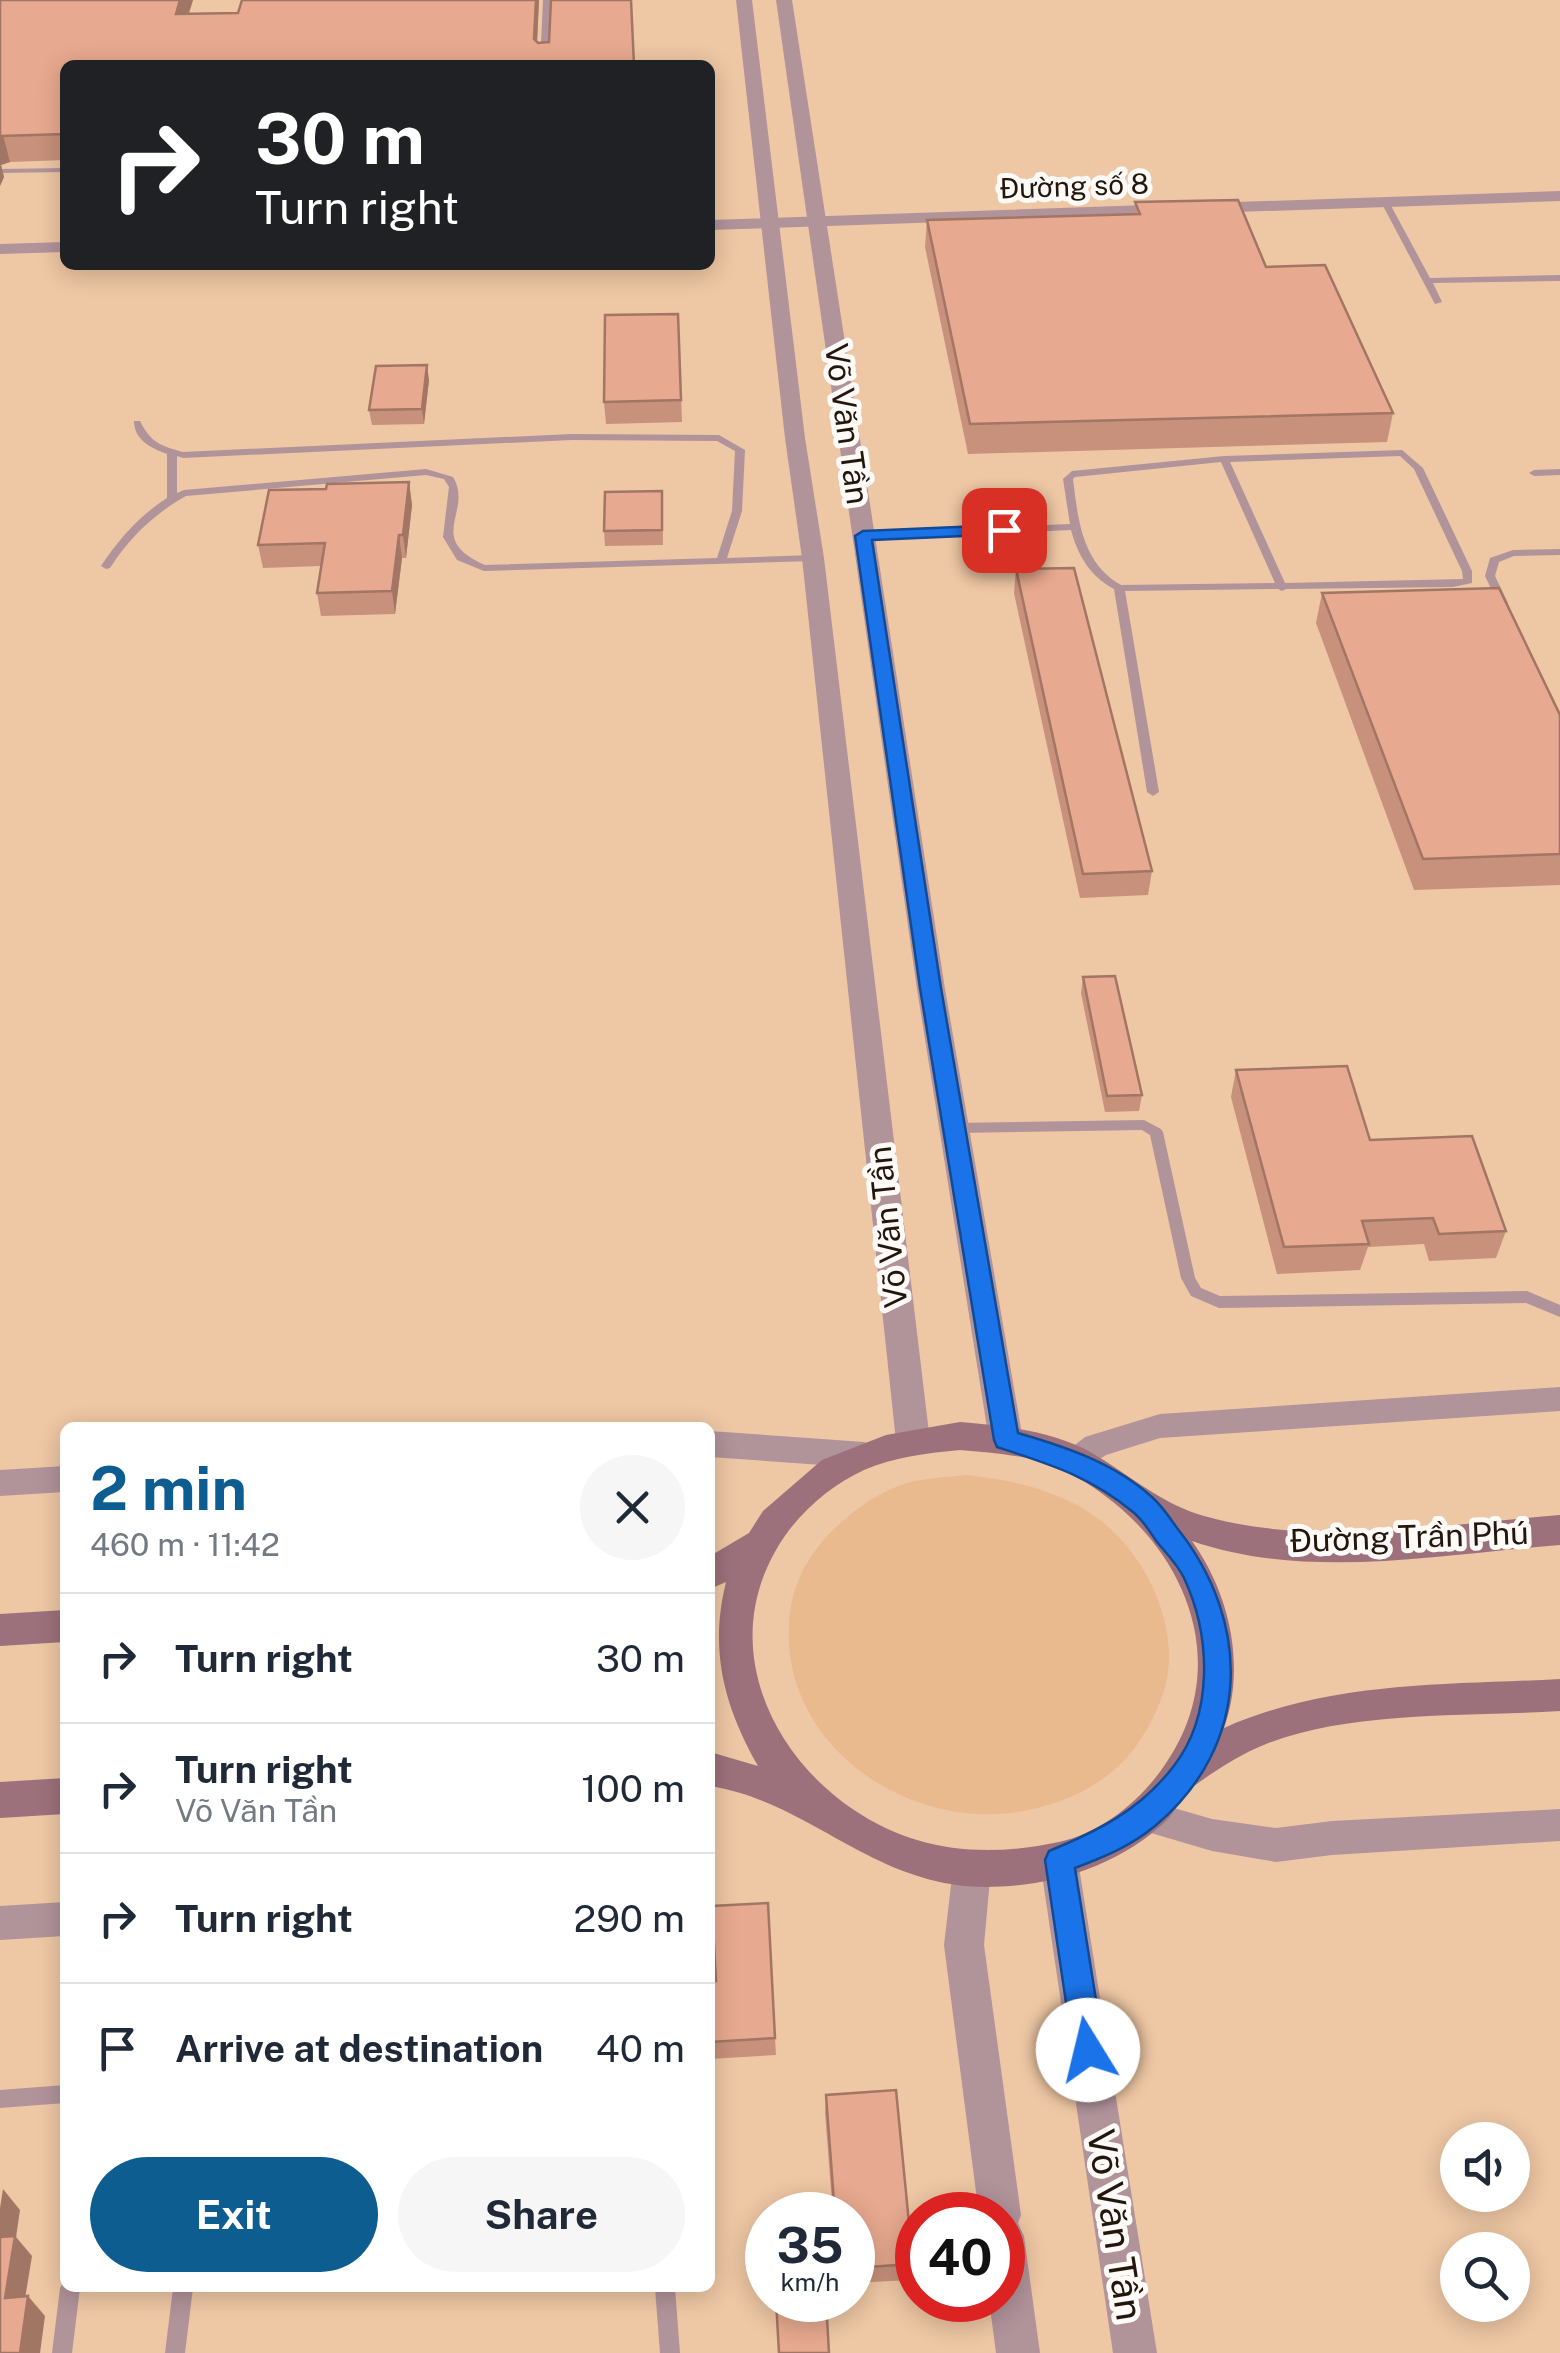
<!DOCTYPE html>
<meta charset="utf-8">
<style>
body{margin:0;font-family:"Public Sans",sans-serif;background:#f6f6f7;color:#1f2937;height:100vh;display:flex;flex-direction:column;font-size:38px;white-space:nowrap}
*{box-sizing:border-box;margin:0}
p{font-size:32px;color:#747a83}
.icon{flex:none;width:55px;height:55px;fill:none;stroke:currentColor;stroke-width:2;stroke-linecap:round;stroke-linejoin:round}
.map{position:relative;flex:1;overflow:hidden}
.details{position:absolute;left:60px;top:1422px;width:655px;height:870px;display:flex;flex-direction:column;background:#fff;border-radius:15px;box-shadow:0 5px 25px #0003}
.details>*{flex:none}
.hud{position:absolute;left:60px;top:60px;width:655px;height:210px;border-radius:15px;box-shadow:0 5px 25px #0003;background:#202124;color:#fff;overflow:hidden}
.fabs{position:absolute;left:1440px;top:2122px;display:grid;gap:20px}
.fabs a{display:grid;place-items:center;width:90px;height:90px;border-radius:50%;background:#fff;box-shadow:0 5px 25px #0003;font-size:50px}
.speed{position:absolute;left:745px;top:2192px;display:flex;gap:20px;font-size:50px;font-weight:700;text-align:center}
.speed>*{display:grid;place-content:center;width:130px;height:130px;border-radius:50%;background:#fff;box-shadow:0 5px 25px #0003;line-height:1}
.speed small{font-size:25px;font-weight:400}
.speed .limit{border:15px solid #d22;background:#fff;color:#111}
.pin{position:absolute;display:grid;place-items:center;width:85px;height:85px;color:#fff;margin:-42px;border-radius:20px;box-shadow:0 5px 15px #0006}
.me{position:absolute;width:110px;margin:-55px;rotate:351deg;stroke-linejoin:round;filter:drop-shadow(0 0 8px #0008)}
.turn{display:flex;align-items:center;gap:35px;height:210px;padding:0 30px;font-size:45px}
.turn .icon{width:130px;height:130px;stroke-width:2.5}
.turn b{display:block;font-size:70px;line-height:85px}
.round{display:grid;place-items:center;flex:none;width:105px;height:105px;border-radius:52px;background:#f6f6f7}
.summary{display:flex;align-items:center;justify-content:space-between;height:170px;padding:0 30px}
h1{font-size:60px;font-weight:700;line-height:75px;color:#0d5d90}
.button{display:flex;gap:20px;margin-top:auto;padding:20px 30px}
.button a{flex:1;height:115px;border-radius:60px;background:#0d5d90;color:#fff;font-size:40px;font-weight:700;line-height:115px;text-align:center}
.button a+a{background:#f6f6f7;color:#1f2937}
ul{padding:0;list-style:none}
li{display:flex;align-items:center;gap:30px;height:130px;padding:0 30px;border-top:2px solid #e0e1e3}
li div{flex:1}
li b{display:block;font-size:38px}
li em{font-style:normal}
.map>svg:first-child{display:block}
.built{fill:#eec7a4;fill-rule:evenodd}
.green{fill:#eaba8f}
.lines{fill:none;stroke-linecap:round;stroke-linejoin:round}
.service{fill:#b1939a;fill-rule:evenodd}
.minor{fill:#b1939a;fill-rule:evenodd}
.tertiary{fill:#b1939a;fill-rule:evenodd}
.secondary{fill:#9c717b;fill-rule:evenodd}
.wall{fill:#c7917b}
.shaded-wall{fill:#a27664}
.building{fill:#e7a98f;stroke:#a27664;stroke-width:2.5}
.route{fill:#1a73e8;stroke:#114b97;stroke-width:2.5}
.labels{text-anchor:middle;stroke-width:10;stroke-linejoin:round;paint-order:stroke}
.far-street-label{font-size:28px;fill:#23170c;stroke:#fdfaf7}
.street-label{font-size:32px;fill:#23170c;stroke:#fdfaf7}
.near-street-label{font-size:38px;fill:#23170c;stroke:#fdfaf7}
</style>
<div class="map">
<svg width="1560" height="2353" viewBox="0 0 1560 2353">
<rect width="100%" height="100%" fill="#f5d3b4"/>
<path class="built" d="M0 0H1560V2353H0ZM65 65H710V265H65ZM65 1428H710V2288H65ZM1458 2140H1512V2195H1458ZM768 2215H852V2300H768ZM918 2215H1002V2300H918ZM1458 2250H1512V2305H1458Z"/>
<path class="green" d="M967 1475C1008 1480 1045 1487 1082 1508 1132 1536 1170 1600 1169 1658 1169 1688 1155 1718 1139 1742 1115 1777 1081 1796 1041 1807 923 1841 782 1753 789 1625 790 1589 806 1557 831 1532 852 1511 878 1492 907 1483 925 1478 947 1477 967 1475Z"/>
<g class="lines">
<path class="service" d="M543 0H551L548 65H540Z
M65 168V172L0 173V169Z
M1382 200 1389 202 1430 278 1560 275V281L1433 283 1442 302 1435 304 1381 202Z
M134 421H140C151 443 161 446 183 452L572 434 719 435 745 450 742 511 727 558 813 555 818 558 813 561 484 571 457 560 443 537 449 487 444 479 426 475 186 496C154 514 130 537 110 568L106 569 101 566C119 539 139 516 167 498V454C150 448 134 439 134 421ZM572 440 717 441 735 451 732 511 717 558 485 565C424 538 474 512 453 477L426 469 184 490 177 493V456L183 458Z
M1402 450 1423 468 1472 571V583L1453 587 1286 589 1282 591 1278 589 1125 591 1159 792 1153 796 1147 792 1114 589C1090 576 1078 556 1071 530L863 539 858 536 863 533 1070 524 1063 479 1072 471 1224 456ZM1400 456 1414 469 1462 571 1463 579 1285 583 1230 462ZM1221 462 1275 583 1121 585C1082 563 1078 520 1073 479L1075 477Z
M1560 469V475L1534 476 1529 473 1534 470Z
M1560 549V555L1514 556 1499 562 1495 576 1508 603 1503 606 1499 605 1485 576 1490 558 1513 550Z
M1144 1120 1161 1129 1163 1132 1195 1278 1201 1288 1220 1296 1527 1291 1560 1305V1317L1526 1303 1219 1308 1191 1296 1181 1278 1150 1135 1142 1130 955 1133 948 1128 955 1123Z
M65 2085V2103L0 2108V2090Z
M65 2280V2288H80L72 2353H52L60 2288Z
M173 2288H193L185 2353H165Z
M655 2288H675L680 2353H660Z"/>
<path class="minor" d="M1560 191V201L710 230V220Z
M65 242V252L0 254V244Z
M1560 1387V1411L1160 1438 1106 1455 1077 1474 1066 1470 1062 1461 1066 1452 1085 1437 1160 1414Z
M710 1431 864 1442 875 1446 879 1455 875 1464 864 1468 710 1457Z
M65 1466V1492L0 1496V1470Z
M1146 1800 1212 1819 1276 1828 1332 1821 1560 1809V1841L1332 1855 1276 1862 1212 1851 1134 1828 1129 1816 1134 1804Z
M65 1902V1936L0 1940V1906Z"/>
<path class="tertiary" d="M736 0H752L805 438 824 558 930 1441 925 1451 913 1455 901 1451 896 1441 802 558 785 438Z
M776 0H792L945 989 1023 1440 1018 1450 1006 1454 994 1450 989 1440 917 989Z
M1059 1843 1073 1848 1078 1861 1157 2353H1113L1040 1861 1045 1848Z
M972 1850 986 1855 991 1868 984 1945 1021 2215 1018 2223 1024 2236 1040 2353H996L989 2300H1002V2215H979L944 1945 953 1868 958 1855Z"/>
<path class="secondary" d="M960 1422C1004 1426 1053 1431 1092 1453 1130 1475 1161 1504 1204 1516 1318 1548 1444 1524 1560 1515V1545C1442 1554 1307 1581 1192 1541 1230 1594 1246 1666 1224 1728 1329 1681 1447 1685 1560 1679V1711C1468 1717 1353 1710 1266 1744 1241 1754 1216 1770 1194 1786 1183 1794 1176 1811 1166 1821 1117 1867 1051 1887 985 1887 873 1886 811 1802 710 1786V1752L758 1766C724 1706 709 1650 726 1582L710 1589V1556L749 1533 763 1511 822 1460 886 1435ZM960 1450C994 1453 1032 1455 1063 1470 1177 1526 1243 1658 1162 1769 1138 1803 1100 1833 1059 1842 1012 1852 963 1854 917 1840 798 1804 708 1668 776 1550 795 1516 829 1486 864 1470 894 1457 928 1453 960 1450Z
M65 1610V1642L0 1646V1614Z
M65 1778V1814L0 1818V1782Z"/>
</g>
<path class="wall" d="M0 0H193L189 14 238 13 242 0H539L537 42 634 65H65V160L10 162 1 165 4 177 0 186Z
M1135 202 1266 267 1393 413 1387 442 968 454 925 247 927 220 1134 215Z
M678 314 682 422 606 424 604 402Z
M429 380 424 424 372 425 369 410Z
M409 482 412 505 406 558H402L395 614 321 616 317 593 321 566 263 568 258 545 326 489Z
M662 491 663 545 605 546 604 531Z
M1016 569 1152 871 1148 895 1080 898 1014 593Z
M1322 593 1560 715V885L1414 890 1316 623Z
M1083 977 1142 1095 1139 1111 1105 1112 1081 993Z
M1236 1070 1370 1140 1506 1231 1496 1258 1429 1261 1424 1244 1368 1247 1360 1270 1277 1274 1231 1097Z
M710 1981 775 2038 776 2055 710 2059Z
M826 2095 913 2264 911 2280 852 2283V2215H833L825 2113Z"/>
<path class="shaded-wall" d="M180 0H193L180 39 176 14Z
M536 0H539L536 65 534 39Z
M3 135 10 162 1 165 4 177 0 186V136Z
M427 365 429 380 424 424 422 409Z
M409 482 412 505 406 558 403 535Z
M399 535 402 558 395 614 392 591Z
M3 2189 20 2210 16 2237 32 2256 22 2317 5 2298 0 2242V2208Z
M28 2296 45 2316 40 2353H20Z"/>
<path class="building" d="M0 0H180L176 14 238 13 242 0H536L534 39 538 43 549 42 551 0H631L634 65H65V134L0 136Z
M1238 200 1266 267 1325 265 1393 413 970 424 927 220 1140 214 1135 202Z
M678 314 681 400 604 402 605 315Z
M427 365 422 409 369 410 376 366Z
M409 482 403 535H399L392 591 317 593 325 543 258 545 269 490 326 489 327 484Z
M662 491V530L604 531 605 492Z
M1074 568 1152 871 1083 874 1016 569Z
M1499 588 1560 715V854L1423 859 1322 593Z
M1115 976 1142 1095 1107 1096 1083 977Z
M1347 1066 1370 1140 1472 1136 1506 1231 1439 1234 1433 1218 1362 1221 1369 1244 1284 1247 1236 1070Z
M768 1903 775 2038 710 2042V1981H716L712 1906Z
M896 2090 913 2264 852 2268V2215H835L826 2095Z
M15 2236 5 2298 28 2296 20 2353H0V2237Z
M776 2300H826L829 2353H779Z"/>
<path class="route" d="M1004 525 1009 526V534L872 540 941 988 1018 1433C1066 1447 1115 1463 1153 1498 1162 1506 1170 1518 1177 1528 1252 1622 1252 1745 1155 1826 1131 1846 1104 1857 1075 1868L1104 2050 1099 2061 1088 2065 1077 2061 1073 2050 1045 1860 1049 1851C1098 1831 1140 1810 1173 1767 1214 1715 1211 1636 1184 1578 1178 1565 1166 1553 1157 1542 1150 1532 1143 1520 1133 1512 1090 1476 1049 1464 997 1447L994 1440 920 988 855 536 863 531Z"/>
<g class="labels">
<g class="far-street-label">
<text transform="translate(1074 186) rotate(-2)" y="10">Đường số 8</text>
</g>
<g class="street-label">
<text transform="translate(847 424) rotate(82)" y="11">Võ Văn Tần</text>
<text transform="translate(888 1227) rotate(-96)" y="11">Võ Văn Tần</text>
<text transform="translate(1409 1537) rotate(-2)" y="11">Đường Trần Phú</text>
</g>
<g class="near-street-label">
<text transform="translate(1115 2225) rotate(81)" y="13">Võ Văn Tần</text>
</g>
</g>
</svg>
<div class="fabs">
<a><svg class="icon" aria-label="sound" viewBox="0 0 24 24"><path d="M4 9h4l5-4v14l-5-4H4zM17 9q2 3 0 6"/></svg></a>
<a><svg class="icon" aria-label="search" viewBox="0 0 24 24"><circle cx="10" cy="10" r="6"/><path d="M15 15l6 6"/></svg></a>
</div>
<div class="speed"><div>35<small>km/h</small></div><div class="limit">40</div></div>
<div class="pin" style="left:1004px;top:530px;background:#d93025"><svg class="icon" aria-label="arrive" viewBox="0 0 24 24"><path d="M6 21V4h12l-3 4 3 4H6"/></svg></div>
<svg class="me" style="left:1088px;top:2050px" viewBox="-20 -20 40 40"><circle r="19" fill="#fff"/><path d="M0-13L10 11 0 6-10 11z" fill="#1a73e8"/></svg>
<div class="hud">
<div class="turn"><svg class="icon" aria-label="right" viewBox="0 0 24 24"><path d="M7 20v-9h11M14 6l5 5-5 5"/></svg><div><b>30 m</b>Turn right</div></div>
</div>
<section class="details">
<div class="summary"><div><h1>2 min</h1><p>460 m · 11:42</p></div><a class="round"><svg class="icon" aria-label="close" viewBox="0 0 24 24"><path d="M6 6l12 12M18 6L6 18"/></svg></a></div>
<ul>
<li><svg class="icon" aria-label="right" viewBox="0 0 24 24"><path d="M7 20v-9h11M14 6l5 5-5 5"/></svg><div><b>Turn right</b></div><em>30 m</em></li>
<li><svg class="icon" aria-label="right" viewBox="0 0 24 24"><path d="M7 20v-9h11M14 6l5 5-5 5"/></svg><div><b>Turn right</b><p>Võ Văn Tần</p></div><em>100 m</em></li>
<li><svg class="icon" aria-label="right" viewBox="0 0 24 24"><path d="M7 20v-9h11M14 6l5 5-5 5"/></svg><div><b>Turn right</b></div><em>290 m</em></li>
<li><svg class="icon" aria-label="arrive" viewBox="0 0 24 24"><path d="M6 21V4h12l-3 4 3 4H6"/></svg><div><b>Arrive at destination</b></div><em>40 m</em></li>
</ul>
<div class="button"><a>Exit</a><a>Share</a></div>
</section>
</div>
